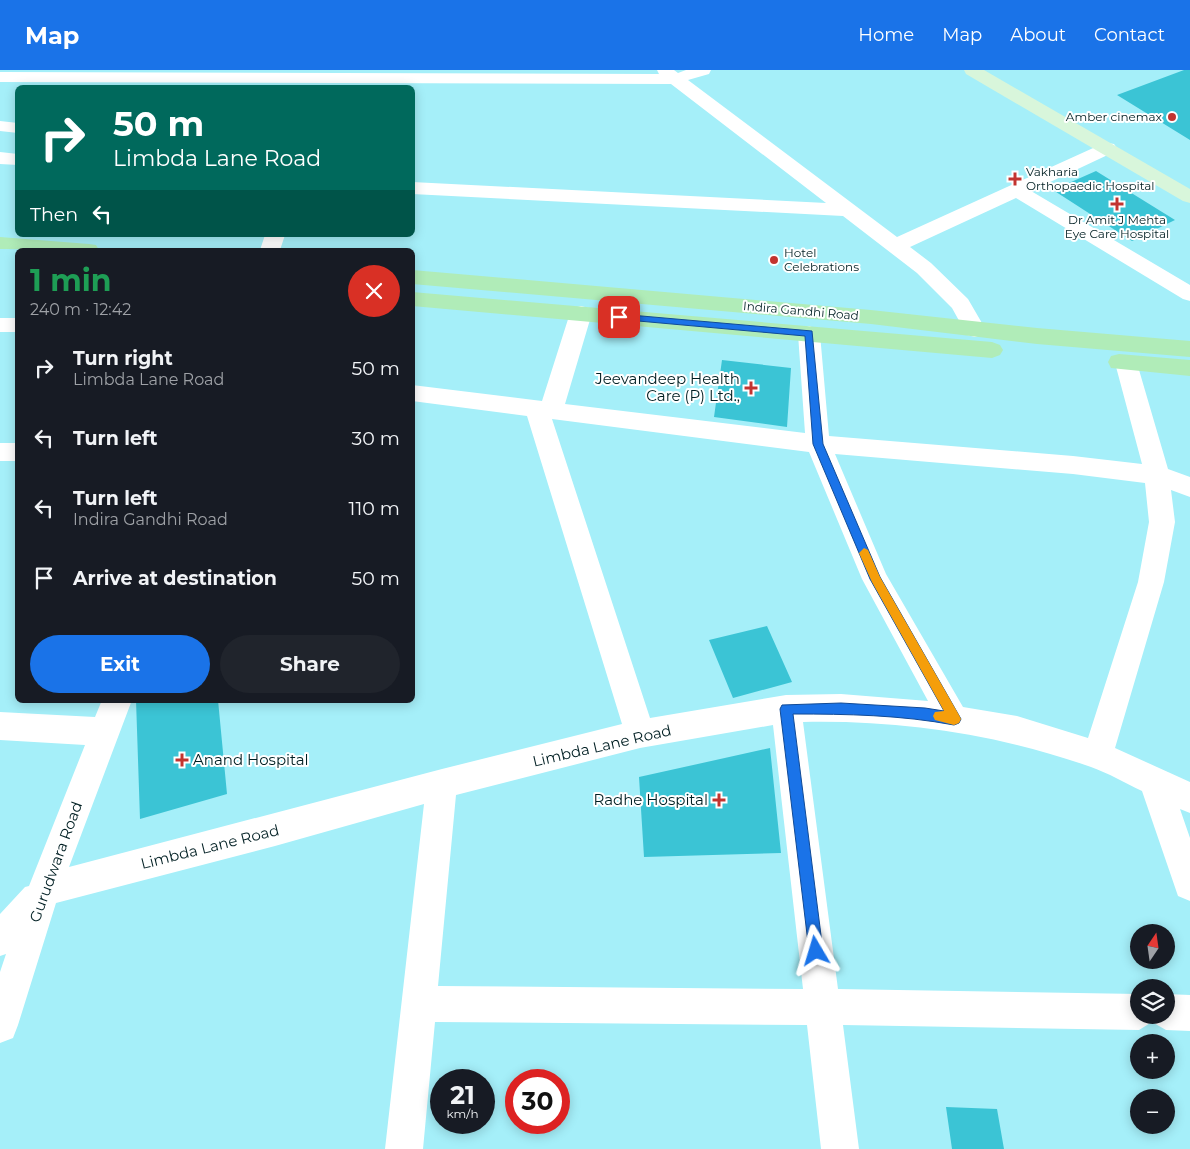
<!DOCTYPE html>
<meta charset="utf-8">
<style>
body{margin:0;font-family:Montserrat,sans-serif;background:#20242c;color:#f1f3f6;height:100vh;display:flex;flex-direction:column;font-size:19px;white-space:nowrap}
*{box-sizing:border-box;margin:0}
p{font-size:16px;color:#9ea1a6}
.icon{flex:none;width:28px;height:28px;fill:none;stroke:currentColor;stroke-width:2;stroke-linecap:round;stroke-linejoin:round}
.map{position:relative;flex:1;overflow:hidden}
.panel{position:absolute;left:15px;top:178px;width:400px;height:455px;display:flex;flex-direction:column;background:#171b24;border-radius:8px;box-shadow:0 2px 12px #0003}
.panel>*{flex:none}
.hud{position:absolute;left:15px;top:15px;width:400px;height:152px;border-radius:8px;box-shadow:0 2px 12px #0003;background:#00695c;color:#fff;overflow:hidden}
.needle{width:32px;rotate:13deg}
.buttons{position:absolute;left:1130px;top:854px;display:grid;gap:10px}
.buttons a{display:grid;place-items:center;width:45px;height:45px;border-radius:50%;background:#171b24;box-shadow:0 2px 12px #0003;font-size:25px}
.speed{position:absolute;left:430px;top:999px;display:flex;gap:10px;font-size:25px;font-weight:700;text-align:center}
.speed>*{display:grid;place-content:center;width:65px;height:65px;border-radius:50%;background:#171b24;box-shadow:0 2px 12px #0003;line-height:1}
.speed small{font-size:12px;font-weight:400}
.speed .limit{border:8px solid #d22;background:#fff;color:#111}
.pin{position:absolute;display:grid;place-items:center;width:42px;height:42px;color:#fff;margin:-21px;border-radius:10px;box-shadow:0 2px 8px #0006}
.me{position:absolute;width:55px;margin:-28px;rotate:353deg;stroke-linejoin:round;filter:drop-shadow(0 0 4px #0008)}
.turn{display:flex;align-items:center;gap:18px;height:105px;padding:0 15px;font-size:22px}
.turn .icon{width:65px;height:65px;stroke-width:2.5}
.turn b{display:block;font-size:35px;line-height:42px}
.then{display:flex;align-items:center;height:48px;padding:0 15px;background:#0003;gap:10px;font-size:19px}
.round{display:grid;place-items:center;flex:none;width:52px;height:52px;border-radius:26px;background:#20242c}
.headline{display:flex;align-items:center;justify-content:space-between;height:85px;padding:0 15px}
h1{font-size:30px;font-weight:700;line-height:38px;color:#1e9e55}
.button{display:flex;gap:10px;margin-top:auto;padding:10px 15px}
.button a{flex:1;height:58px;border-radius:30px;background:#1a73e8;color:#fff;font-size:20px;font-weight:700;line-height:58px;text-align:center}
.button a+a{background:#20242c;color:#f1f3f6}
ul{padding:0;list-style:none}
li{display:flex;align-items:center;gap:15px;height:70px;padding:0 15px}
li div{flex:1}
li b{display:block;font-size:19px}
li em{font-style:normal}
header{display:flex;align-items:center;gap:30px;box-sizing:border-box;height:70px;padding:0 25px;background:#1a73e8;color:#fff}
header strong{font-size:24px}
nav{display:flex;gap:28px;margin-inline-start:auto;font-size:18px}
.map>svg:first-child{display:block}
.building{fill:#3bc4d5}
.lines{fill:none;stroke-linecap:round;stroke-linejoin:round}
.street{fill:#fff;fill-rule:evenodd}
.secondary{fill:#d8f6db;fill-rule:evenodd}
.primary{fill:#b0ecb8;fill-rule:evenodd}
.route{fill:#1a73e8;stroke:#114b97}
.slow{fill:#f59e0b}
.poi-dot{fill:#c23430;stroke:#fff;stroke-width:2}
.labels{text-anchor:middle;stroke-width:4;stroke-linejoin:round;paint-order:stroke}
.far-poi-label{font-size:12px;fill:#001f23;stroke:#fff;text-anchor:start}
.far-street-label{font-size:12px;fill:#001f23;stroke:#fff}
.poi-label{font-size:15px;fill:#001f23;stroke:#fff;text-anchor:end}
.street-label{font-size:15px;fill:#001f23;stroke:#fff}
</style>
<header>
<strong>Map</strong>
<nav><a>Home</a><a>Map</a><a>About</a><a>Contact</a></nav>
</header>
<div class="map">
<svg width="1190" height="1079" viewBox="0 0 1190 1079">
<rect width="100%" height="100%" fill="#a5eff9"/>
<path class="building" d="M1184 0H1190V70L1117 25Z
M1096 101 1175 150 1132 171 1053 120Z
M722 290 791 298 787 357 714 347Z
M767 556 792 612 733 628 709 570Z
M136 630H218L227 724 140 749Z
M770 678 781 783 644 787 639 707Z
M946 1037 997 1039 1004 1079H952Z"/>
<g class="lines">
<path class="street" d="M657 0H674L678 3 686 0H711L709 4 688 10 897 167 1102 74 1108 73 1114 74 1117 78 1114 82 1031 121 1190 215V231L1183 229 1016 128 910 177 931 193 968 229 986 260 983 265 975 267 967 265 952 238 917 203 843 146 412 124V112L826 133 671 14 0 12V2L659 4Z
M0 51 18 53V63L0 61Z
M0 82 18 84V95L0 94Z
M265 165H285L280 180H260Z
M581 236 589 238 592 243 565 334 805 363 798 264 801 259 809 256 817 259 820 264 829 366 1073 386 1142 394 1115 293 1118 287 1126 285 1134 287 1137 293 1168 399 1190 407V427L1171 420 1175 452 1164 512 1115 678 1190 712V743L1180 739 1190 768V831L1178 826 1142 721C1125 713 1108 703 1091 697 998 664 900 650 803 652L838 919 1139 924V945H1166V924L1190 925V961L1166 960 1152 952 1139 960 843 955 859 1079H821L807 955 435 952 423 1079H385L424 734 275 776 56 833 18 955 13 968 0 973V902L6 884 0 886V844L25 817 29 816 85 675 0 670V642L95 647 102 630H132L69 797 442 699 622 654 527 346 412 331V315L542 331 570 243 573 238ZM552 349 809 382 862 509 928 631 841 624 786 625 650 648ZM835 384 1073 404 1145 413 1149 452 1138 512 1088 668 1017 646 963 637 886 504ZM773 655 803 919 438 916 456 725 640 678Z
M0 248H18V262H0Z
M0 373H18V391H0Z"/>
<path class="secondary" d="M964 0H984L1190 119V133L1183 131 966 4Z"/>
<path class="primary" d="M0 167 89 174 96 175 99 180 0 179Z
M412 200 871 240 1037 258 1190 271V287L1037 274 871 254 412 214Z
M412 222 992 272 1000 275 1003 280 1000 285 992 288 412 236Z
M1119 284 1190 290V306L1111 298 1108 292 1111 286Z"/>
</g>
<path class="route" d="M619 244 812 261 823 374 880 507 961 649 959 653 954 655C901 645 847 644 793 644L823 881 821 886 816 888 811 886 809 881 780 639 782 635 841 633 925 638 944 641 870 509 813 374 805 266 616 249V245Z"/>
<path class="slow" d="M864 478 868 480 880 507 959 645 961 649 959 653 954 655 935 650 933 646 935 642 944 641 872 512 859 483Z"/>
<g class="poi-dot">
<circle cx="1172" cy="47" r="5"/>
<path d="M1012.5 101.5h5v5h5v5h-5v5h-5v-5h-5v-5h5z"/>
<path d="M1114.5 126.5h5v5h5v5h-5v5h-5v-5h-5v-5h5z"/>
<circle cx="774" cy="190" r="5"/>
<path d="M748.5 310.5h5v5h5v5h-5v5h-5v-5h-5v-5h5z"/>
<path d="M179.5 682.5h5v5h5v5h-5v5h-5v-5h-5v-5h5z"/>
<path d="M716.5 722.5h5v5h5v5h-5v5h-5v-5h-5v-5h5z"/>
</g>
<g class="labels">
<g class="far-poi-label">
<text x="1162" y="51" text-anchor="end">Amber cinemax</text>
<text x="1026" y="106">Vakharia<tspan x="1026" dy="14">Orthopaedic Hospital</tspan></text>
<text x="1117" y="154" text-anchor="middle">Dr Amit J Mehta<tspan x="1117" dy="14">Eye Care Hospital</tspan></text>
<text x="784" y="187">Hotel<tspan x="784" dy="14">Celebrations</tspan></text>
</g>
<g class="far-street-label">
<text transform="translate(801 241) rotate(5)" y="4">Indira Gandhi Road</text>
</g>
<g class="poi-label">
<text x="740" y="314">Jeevandeep Health<tspan x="740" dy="17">Care (P) Ltd.,</tspan></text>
<text x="193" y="695" text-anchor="start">Anand Hospital</text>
<text x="708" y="735">Radhe Hospital</text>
</g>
<g class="street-label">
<text transform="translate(602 676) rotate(-13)" y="5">Limbda Lane Road</text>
<text transform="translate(210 777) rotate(-14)" y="5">Limbda Lane Road</text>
<text transform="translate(56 792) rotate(-70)" y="5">Gurudwara Road</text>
</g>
</g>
</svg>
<div class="buttons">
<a><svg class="needle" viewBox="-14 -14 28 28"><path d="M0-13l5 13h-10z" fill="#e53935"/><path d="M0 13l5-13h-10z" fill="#9ea1a6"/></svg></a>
<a><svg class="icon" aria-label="layers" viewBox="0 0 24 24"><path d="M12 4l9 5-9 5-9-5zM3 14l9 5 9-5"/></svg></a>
<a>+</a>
<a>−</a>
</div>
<div class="speed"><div>21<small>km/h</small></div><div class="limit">30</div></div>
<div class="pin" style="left:619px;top:247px;background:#d93025"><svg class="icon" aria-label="arrive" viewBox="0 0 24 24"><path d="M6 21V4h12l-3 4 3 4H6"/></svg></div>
<svg class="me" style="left:816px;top:881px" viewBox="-20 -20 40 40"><path d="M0-17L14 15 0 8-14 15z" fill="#1a73e8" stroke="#fff" stroke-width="4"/></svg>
<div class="hud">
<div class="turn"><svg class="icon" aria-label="right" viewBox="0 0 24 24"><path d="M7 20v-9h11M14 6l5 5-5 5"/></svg><div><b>50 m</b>Limbda Lane Road</div></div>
<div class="then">Then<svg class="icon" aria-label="left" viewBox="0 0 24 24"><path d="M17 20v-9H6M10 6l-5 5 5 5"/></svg></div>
</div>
<section class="panel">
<div class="headline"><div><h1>1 min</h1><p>240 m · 12:42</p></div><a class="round" style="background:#d93025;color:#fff"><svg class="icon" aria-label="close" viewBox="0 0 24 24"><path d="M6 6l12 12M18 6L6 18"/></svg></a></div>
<ul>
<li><svg class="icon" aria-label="right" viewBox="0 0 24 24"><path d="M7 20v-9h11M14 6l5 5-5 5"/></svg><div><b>Turn right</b><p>Limbda Lane Road</p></div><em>50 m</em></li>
<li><svg class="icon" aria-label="left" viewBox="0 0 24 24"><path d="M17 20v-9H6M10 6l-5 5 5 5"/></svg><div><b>Turn left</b></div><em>30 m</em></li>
<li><svg class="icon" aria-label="left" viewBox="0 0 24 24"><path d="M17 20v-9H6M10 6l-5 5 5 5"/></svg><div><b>Turn left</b><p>Indira Gandhi Road</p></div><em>110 m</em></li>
<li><svg class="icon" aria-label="arrive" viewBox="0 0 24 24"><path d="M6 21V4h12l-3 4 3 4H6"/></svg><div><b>Arrive at destination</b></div><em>50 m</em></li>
</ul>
<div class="button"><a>Exit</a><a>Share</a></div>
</section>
</div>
